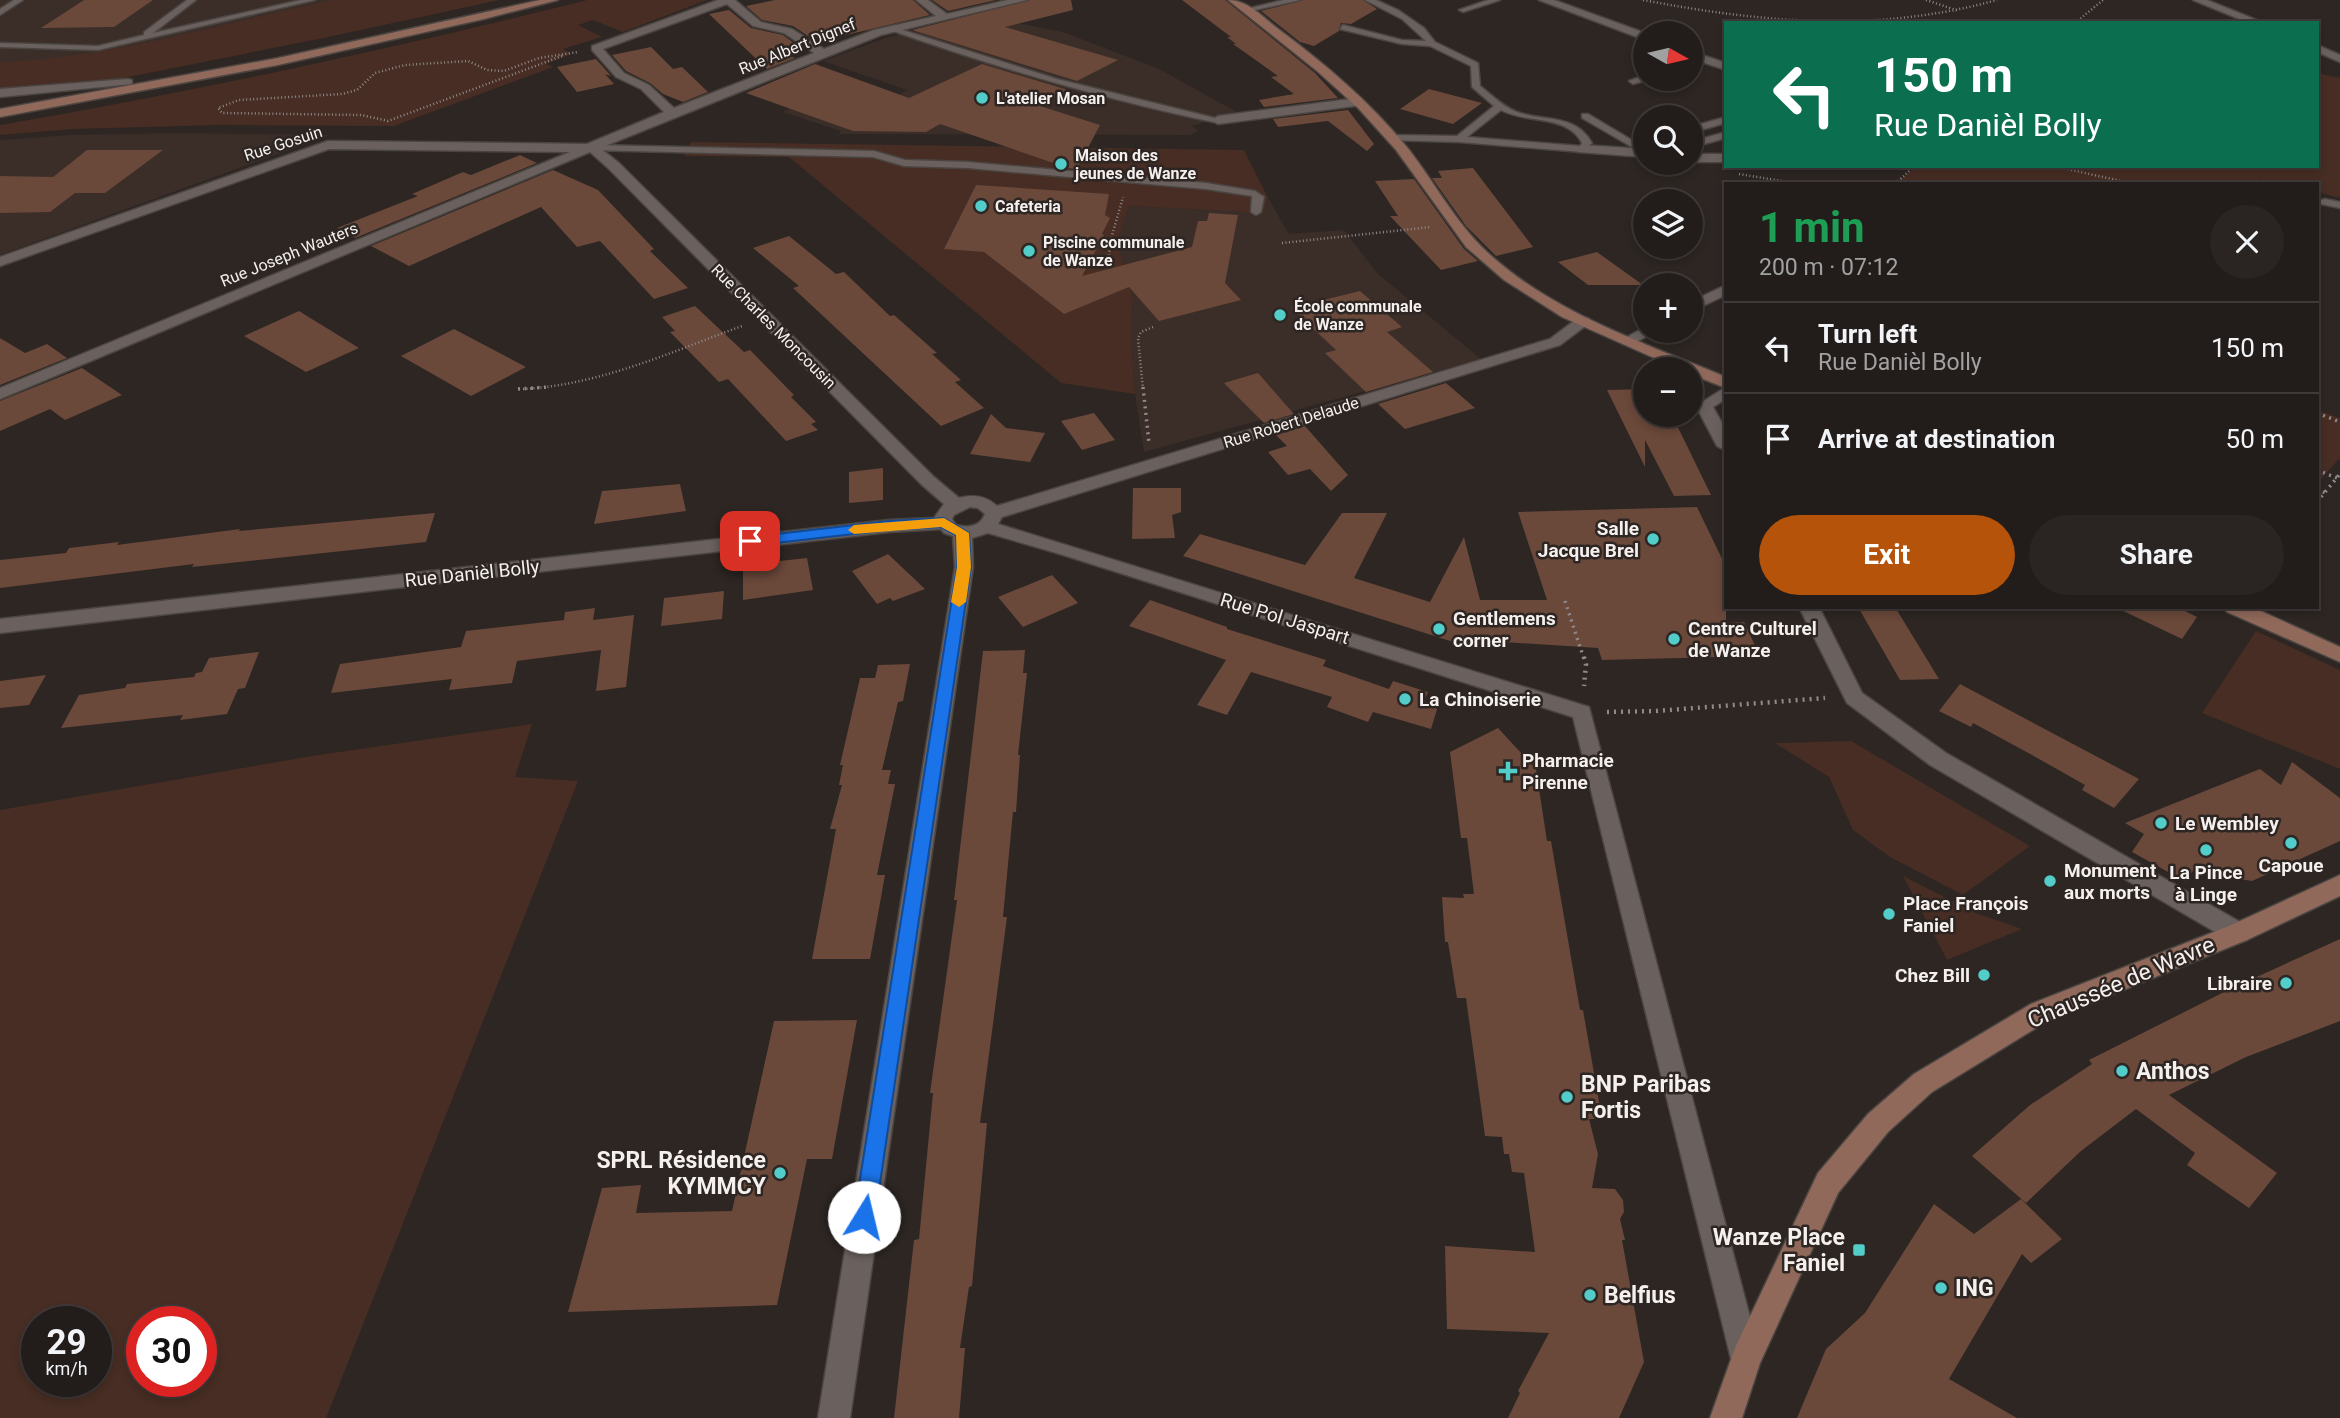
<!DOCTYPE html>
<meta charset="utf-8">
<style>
body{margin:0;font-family:Roboto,sans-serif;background:#2a2523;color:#f1f3f6;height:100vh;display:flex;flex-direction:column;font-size:26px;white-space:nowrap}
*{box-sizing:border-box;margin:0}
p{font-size:23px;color:#a2a1a2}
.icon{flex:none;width:38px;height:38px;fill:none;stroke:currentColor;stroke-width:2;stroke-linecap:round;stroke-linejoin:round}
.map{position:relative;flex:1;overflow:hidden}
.details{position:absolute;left:1724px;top:182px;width:595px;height:427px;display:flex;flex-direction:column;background:#221c1a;border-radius:0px;box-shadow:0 4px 10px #0003,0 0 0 2px #3f3a39}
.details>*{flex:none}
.guide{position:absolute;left:1724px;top:21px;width:595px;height:147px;border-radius:0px;box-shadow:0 4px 10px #0003,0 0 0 2px #3f3a39;background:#0b6e4f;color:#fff;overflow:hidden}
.needle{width:46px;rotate:98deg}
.controls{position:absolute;left:1633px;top:21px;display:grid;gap:14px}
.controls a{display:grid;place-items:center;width:70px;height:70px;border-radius:50%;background:#221c1a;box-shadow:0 4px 10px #0003,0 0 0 2px #3f3a39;font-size:35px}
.speed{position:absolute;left:21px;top:1306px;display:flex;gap:14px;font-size:35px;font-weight:700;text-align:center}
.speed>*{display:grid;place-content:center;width:91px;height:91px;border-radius:50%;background:#221c1a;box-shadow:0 4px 10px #0003,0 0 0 2px #3f3a39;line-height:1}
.speed small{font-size:18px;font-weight:400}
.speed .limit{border:10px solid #d22;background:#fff;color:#111}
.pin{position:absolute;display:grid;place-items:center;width:60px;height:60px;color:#fff;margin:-30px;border-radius:14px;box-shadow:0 4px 10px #0006}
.me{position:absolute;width:77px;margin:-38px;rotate:9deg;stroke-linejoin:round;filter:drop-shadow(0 0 5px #0008)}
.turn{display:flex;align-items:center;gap:24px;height:147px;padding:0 35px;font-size:32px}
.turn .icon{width:91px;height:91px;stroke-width:2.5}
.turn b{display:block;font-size:49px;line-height:60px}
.round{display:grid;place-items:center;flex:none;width:74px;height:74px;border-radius:37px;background:#2a2523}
.head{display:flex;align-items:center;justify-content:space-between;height:119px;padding:0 35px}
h1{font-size:42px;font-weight:700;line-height:52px;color:#1e9e55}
.cta{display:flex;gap:14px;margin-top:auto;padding:14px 35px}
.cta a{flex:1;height:80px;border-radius:42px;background:#b45309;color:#fff;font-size:28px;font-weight:700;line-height:80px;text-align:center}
.cta a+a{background:#2a2523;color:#f1f3f6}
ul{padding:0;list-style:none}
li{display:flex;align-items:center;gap:21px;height:91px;padding:0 35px;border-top:2px solid #3f3a39}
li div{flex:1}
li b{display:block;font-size:26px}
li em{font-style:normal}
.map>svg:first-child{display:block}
.built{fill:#3b2e29}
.green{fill:#472d23;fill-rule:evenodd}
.building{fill:#6a483a}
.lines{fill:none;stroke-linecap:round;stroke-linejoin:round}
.lane-casing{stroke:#4b4542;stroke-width:3}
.street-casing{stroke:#4b4542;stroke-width:3}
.secondary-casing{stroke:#4b4542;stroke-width:3}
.path-far2{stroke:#908a88;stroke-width:2.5;stroke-dasharray:1 2.5;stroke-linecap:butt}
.path-far1{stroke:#908a88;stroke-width:3.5;stroke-dasharray:2 4.5;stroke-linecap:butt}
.path{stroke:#908a88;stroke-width:4.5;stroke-dasharray:2 5;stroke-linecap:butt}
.lane{fill:#6a615e;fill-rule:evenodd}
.street{fill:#6a615e;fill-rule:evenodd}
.secondary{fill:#90695a;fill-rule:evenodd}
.route{fill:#1a73e8;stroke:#114b97;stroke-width:2}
.slow{fill:#f59e0b}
.poi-dot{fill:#53cdc9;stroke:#2d2623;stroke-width:2.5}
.labels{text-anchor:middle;stroke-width:5;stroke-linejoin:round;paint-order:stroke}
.far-street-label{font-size:16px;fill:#f5f0ee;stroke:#2d2623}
.far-poi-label{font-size:16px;font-weight:bold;fill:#f5f0ee;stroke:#2d2623;text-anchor:start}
.poi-label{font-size:19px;font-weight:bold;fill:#f5f0ee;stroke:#2d2623;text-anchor:start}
.street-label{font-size:19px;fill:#f5f0ee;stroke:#2d2623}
.near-street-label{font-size:23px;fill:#f5f0ee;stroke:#2d2623}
.near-poi-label{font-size:23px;font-weight:bold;fill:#f5f0ee;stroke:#2d2623;text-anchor:start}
</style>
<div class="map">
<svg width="2340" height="1418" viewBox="0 0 2340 1418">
<rect width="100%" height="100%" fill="#2d2623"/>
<path class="built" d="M0 0H499L328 37 0 90Z
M982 16 1063 32 1159 69 1237 112 1192 126 1199 131 1190 135 839 134 841 131 783 112 838 85 886 102 907 90 823 61 885 38Z
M175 133 330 135 0 255V140L71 135Z
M1268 198 1289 234 1344 230 1377 273 1481 359 1144 452 1135 394 1131 334 1133 296 1117 243 1129 206 1263 213Z"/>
<path class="green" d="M331 0H499L328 37 98 83 0 90V62C112 58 222 24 331 0Z
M587 0H707L623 32 593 20 578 25 602 37 563 49 571 54 546 64 553 67 394 126 218 125 73 129 0 135V125C197 91 393 49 587 0Z
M2317 73 2340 78V198L2317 192V184H2279L2260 179 2256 184H1895L1918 166H2317Z
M691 142 1244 150 1268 198 1263 213 1129 206 1117 243 1133 296 1131 334 1135 394 1061 383 789 157 684 156Z
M2317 410 2340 418V460H2338L2317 484Z
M2256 631 2340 670V769L2202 713Z
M532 724 515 777 578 781 326 1418H0V810L312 756ZM96 1321V1381H37V1321ZM201 1321V1381H142V1321Z
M1851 741 2030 846 1963 895 1890 857 1853 830 1829 777 1775 743Z
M1903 876 1976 913 2022 929 1947 960Z"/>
<path class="building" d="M84 0H153L114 27 41 28Z
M775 0H913L930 15 817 42 793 26 762 20 746 6Z
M932 0H996L948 11Z
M1030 0H1071L1073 10 1005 27 1118 60 1077 81 912 30Z
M1182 0H1225L1315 73 1338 98 1264 107 1259 100 1294 94 1271 77 1278 76 1233 44H1236L1227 37H1231Z
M1303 0H1363L1377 9 1351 24 1341 23 1339 31 1314 46 1300 42 1261 11Z
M729 10 751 28 783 35 798 46 776 51 795 58 767 69 709 14Z
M651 47 673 69 682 67 708 92 683 102 663 94 650 83 626 71 612 55Z
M596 59 611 76 605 74 614 84 577 92 557 67Z
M815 64 909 98 982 64 1068 90 1040 106 1100 125 1077 169 1068 168 940 124 926 132 853 131 746 93Z
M1429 89 1482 103 1453 124 1400 109Z
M1348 110 1374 144 1367 151 1328 121 1278 127 1273 119Z
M87 150H163L105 193H75L50 212 0 213V176L53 177Z
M520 155 537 163 355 238 337 228 418 196 412 194 463 172 471 175Z
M1473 168 1533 247 1496 256 1466 226 1432 178H1442L1438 171Z
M553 170 598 190 654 249 650 251 688 288 654 299 600 241 577 247 541 207 409 266 371 246Z
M1414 179 1464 249 1478 261 1441 270 1390 216H1398L1375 181Z
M976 185 1109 194 1105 215 1110 218 1102 234 1104 235 1082 276 1192 247 1198 221H1207L1209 213 1238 215 1225 283 1241 300 1159 321 1129 287 1064 314 984 252 944 249Z
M789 236 836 274 844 272 890 316 894 315 937 353 932 354 961 380 955 382 984 408 941 426 793 288 799 286 753 248Z
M1597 252 1643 285H1588L1558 262Z
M1360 291 1402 327 1387 332 1433 372 1366 392 1325 353 1336 350 1291 308Z
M695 306 744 352 750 350 794 395 791 397 816 422 811 424 818 430 786 441 728 379 719 382 670 332 675 331 662 317Z
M299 311 359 348 306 372 244 336Z
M454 329 526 367 471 396 401 356Z
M0 338 25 353 47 344 67 358 0 385Z
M82 368 122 395 65 420 50 409 0 431V401Z
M1258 373 1294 414 1264 423 1224 383Z
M1446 383 1475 408 1405 429 1378 404Z
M1645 389V415H1672L1711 495 1674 496 1645 440V467L1607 390Z
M1094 413 1115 440 1082 450 1061 421Z
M991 414 1006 428 1045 433 1030 462 970 454Z
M1305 426 1348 475 1331 491 1310 469 1288 475 1268 452 1287 446 1276 435Z
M883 468V500L849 503V472Z
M680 484 686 511 594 524 602 491Z
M1133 488H1181V512L1172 515 1175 538 1132 539Z
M1697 507 1726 567V623L1744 622 1760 656 1602 660 1598 648 1473 640 1469 647 1183 556 1200 534 1305 565 1342 513H1387L1354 578 1430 602 1464 537 1480 600H1547L1518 512Z
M435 513 426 542 192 567 194 564 0 588V560L66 553 69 548 119 542 117 545 240 529 239 531Z
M888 554 925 589 893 601 890 598 877 604 852 571Z
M807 558 813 590 743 600V565Z
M1052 575 1078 603 1023 627 998 597Z
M724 591 722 619 661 626 664 598Z
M1150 600 1227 627V629L1326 660 1323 666 1389 689 1393 681 1428 692 1424 701 1438 706 1431 729 1373 712 1368 722 1327 707 1332 697 1251 672 1227 715 1197 705 1226 660 1129 626Z
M1858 607H1895L1939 679 1900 680Z
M2115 607H2177L2197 617 2182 639Z
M595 608 593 620 634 615 626 687 596 691 601 650 517 661 512 683 449 690 452 679 331 693 340 664 461 647 466 631 564 620 565 612Z
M1025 650 1023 673H1027L1018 755H1020L1016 812H1013L1003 917H1007L980 1123H987L972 1286 969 1287 960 1348H965L959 1418H894L914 1240 919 1239 933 1093H930L957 900H954L983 651Z
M259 652 245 688 238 689 227 714 180 720 183 715 61 728 79 695 125 688 127 684 194 677 196 673 202 672 209 658Z
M910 664 903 701 898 702 882 770H891L888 784H895L877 875H885L870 959H812L836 829H830L842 785H839L843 765H840L860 678H875L878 665Z
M46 675 29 705 0 708V681Z
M1960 684 1994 702 2139 779 2114 808 2082 790 2085 785 2032 755 1973 723 1971 727 1939 711Z
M1498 728 1536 769 1547 841H1551L1580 1010H1583L1602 1119H1589L1598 1154 1592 1188 1615 1189 1623 1200 1624 1212 1620 1219 1625 1240H1622L1644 1362 1619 1418H1508L1520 1393 1518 1391 1549 1333 1447 1329 1445 1246 1535 1252 1524 1173 1512 1172 1509 1154H1504L1502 1137 1485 1136 1466 998H1457L1448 942H1445L1442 897 1464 898 1463 894H1474L1467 838H1461L1450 752Z
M2292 762 2340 798V841L2252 881 2216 875 2197 864 2186 882 2132 852 2144 834 2125 823 2260 769 2281 785Z
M2340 939V1021L2246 1057 2169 1095 2277 1173 2249 1208 2187 1165 2195 1153 2136 1109 2081 1151 2026 1203 1972 1156 2030 1105 2092 1064 2089 1060 2228 990Z
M857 1020 832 1159H807L777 1305 568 1312 602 1188 641 1185 636 1213 732 1211 774 1021Z
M2021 1199 2062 1239 2031 1263 2022 1254 1949 1379 2017 1418H1797L1826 1349 1865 1313 1934 1204 1974 1234Z"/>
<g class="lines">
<defs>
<path id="lane" d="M14 0H23L0 15V9Z
M187 0H196L153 33 301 0H315L98 50 0 47V43L98 46 144 35V32Z
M1284 0H1300L1246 12 1242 10Z
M1365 0H1376L1398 10 1424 28 1435 42 1478 63 1480 86C1492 95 1503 107 1517 112 1545 122 1575 113 1592 143L1582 152 1459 142 1389 140V136L1392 135 1457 136 1494 106 1472 87 1471 66 1430 46 1402 44 1340 29 1343 25 1402 40 1426 41 1402 19ZM1501 110C1526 124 1567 114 1582 143L1580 146 1467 137Z
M1488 0H1500L1463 12 1459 10Z
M890 26 1057 79 1223 120 1218 123C1106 100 998 68 890 30Z
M1703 56 1707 59 1706 61 1690 65V60Z
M1645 75 1648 80 1633 84 1629 81Z
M1582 114H1588L1640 145 1632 147 1582 118Z
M1726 117V123L1690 133V127Z
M1726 132V138L1690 148V142Z
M592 145 874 151 905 160 968 162 1206 183 1255 191 1264 197 1261 212 1256 215 1251 212 1252 196 1206 189 968 168 904 166 873 157 589 150V146Z
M2325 199 2340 202V208L2321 204V200Z"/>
<path id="street" d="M718 0H735L761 22 792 29 824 49 874 30 936 16 916 0H928L947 14 1008 0H1027L881 35 600 148 619 163 934 477 959 498C974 494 986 496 997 506L1550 339 1578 318H1588L1591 321 1588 324 1560 345 1002 517 998 524 1589 707 1761 1359 1757 1370 1746 1374 1735 1370 1731 1359 1573 717 1060 554 988 533 972 538 973 567 850 1418H818L955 567 953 536 944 533 941 529 889 532 0 633V619L889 520 934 518 944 504 922 485 609 169 590 152 0 399V388L570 152 329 149 0 266V257L328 141 587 144 664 112 641 89 616 77 592 50V46ZM727 4 753 26 784 33 814 53 674 108 649 85 624 73 603 49ZM970 507 978 508 985 514C980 527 968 528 956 525L952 519 954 515Z
M1539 0H1554L1645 33V40Z
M2193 0H2207L2264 23H2249Z
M2317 45 2340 55V62L2317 52Z
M1690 51 1726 63V70L1690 58Z
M128 79 132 80V84L0 97V89Z
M1358 98 1362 99V105L1218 124 1212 120 1218 116Z
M1582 145 1645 149V157L1578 152 1576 149Z
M1690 154H1726V162H1690Z
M1726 285V295L1690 312V302Z
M1645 327V331H1656L1633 344H1623L1620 341Z
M1726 387V399L1713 407 1726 430V451L1717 446 1696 406Z
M1799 607H1819L1862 693 1946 753 2247 926 2250 933 2247 940 2238 943 2229 940 1930 765 1847 703Z"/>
<path id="secondary" d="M540 0H558L484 19 278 65 0 117V109L278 58Z
M1228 0C1247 0 1262 16 1277 28 1324 63 1369 101 1406 146 1434 181 1454 221 1487 252 1553 313 1644 343 1726 377V388L1690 374V369H1679L1562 317 1504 280 1466 247 1396 150 1358 108 1317 71Z
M2224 607H2252L2340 647V662L2227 612Z
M2340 875V896L2247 940 2049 1020 1932 1092 1888 1132 1838 1193 1760 1363 1742 1418H1710L1735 1348 1818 1173 1868 1114 1914 1074 2031 1004 2229 926Z"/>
</defs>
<use href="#lane" class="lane-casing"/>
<use href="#street" class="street-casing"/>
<use href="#secondary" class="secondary-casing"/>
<path class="path-far2" d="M1643 0C1764 23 1877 33 1997 0
M1926 0 1959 11
M2075 23 2103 0
M562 56 388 121 361 115 222 113 218 108 239 100 342 94 357 90 375 73 405 65 468 61 487 70 504 71 539 58 578 52
M2054 166 2134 184
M1739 174 1800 184
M1888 184 1897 182 1915 166
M1282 243 1431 227
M1108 262 1111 239 1123 197
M523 389C600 385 671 352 742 326
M1143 389 1138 338 1141 332 1153 327"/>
<path class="path-far1" d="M1143 387 1149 443
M518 389 548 387
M2317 413 2340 422
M2317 470 2337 478
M2317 489 2325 493
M2317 502 2340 474
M1565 601 1584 659"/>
<path class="path" d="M1584 657 1586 664 1584 686
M1607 712 1656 711 1825 698"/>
<use href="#lane" class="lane"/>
<use href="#street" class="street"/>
<use href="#secondary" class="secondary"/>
</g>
<path class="route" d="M944 518 969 533 971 567 875 1217 872 1225 864 1228 857 1225 854 1217 957 567 956 535 941 527 889 530 750 546 743 541 750 537 889 521Z"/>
<path class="slow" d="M944 518 969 533 971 567 966 602 959 607 951 602 957 567 956 535 941 527 854 534 848 530 854 525Z"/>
<g class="poi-dot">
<circle cx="982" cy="98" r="7"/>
<circle cx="1061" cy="164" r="7"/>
<circle cx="981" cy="206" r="7"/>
<circle cx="1029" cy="251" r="7"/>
<circle cx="1280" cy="315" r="7"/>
<circle cx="1653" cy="539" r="7"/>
<circle cx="1439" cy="629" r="7"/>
<circle cx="1674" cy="639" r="7"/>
<circle cx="1405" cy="699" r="7"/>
<path d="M1504.5 760.5h7v7h7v7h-7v7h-7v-7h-7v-7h7z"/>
<circle cx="2161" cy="823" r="7"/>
<circle cx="2291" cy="843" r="7"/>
<circle cx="2206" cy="850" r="7"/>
<circle cx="2050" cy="881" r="7"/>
<circle cx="1889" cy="914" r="7"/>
<circle cx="1984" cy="975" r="7"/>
<circle cx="2286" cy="983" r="7"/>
<circle cx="2122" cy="1071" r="7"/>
<circle cx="1567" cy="1097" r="7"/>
<circle cx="780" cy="1173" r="7"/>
<rect x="1852" y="1243" width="14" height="14" rx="3.5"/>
<circle cx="1941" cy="1288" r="7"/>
<circle cx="1590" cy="1295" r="7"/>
</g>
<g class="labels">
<g class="far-street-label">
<text transform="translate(797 46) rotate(-22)" y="6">Rue Albert Dignef</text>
<text transform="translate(283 143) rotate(-18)" y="6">Rue Gosuin</text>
<text transform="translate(289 254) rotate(-22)" y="6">Rue Joseph Wauters</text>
<text transform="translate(774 326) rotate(45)" y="6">Rue Charles Moncousin</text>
<text transform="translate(1291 422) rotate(-17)" y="6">Rue Robert Delaude</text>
</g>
<g class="far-poi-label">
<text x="996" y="104">L'atelier Mosan</text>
<text x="1075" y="161">Maison des<tspan x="1075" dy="18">jeunes de Wanze</tspan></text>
<text x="995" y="212">Cafeteria</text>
<text x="1043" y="248">Piscine communale<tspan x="1043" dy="18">de Wanze</tspan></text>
<text x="1294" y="312">École communale<tspan x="1294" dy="18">de Wanze</tspan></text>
</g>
<g class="poi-label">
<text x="1639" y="535" text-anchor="end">Salle<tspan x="1639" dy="22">Jacque Brel</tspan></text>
<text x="1453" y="625">Gentlemens<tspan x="1453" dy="22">corner</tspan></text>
<text x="1688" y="635">Centre Culturel<tspan x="1688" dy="22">de Wanze</tspan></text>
<text x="1419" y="706">La Chinoiserie</text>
<text x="1522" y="767">Pharmacie<tspan x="1522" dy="22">Pirenne</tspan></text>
<text x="2175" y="830">Le Wembley</text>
<text x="2291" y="872" text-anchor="middle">Capoue</text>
<text x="2064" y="877">Monument<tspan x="2064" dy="22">aux morts</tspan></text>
<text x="2206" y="879" text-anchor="middle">La Pince<tspan x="2206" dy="22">à Linge</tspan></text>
<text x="1903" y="910">Place François<tspan x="1903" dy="22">Faniel</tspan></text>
<text x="1970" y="982" text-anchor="end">Chez Bill</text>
<text x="2272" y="990" text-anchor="end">Libraire</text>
</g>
<g class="street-label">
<text transform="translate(472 573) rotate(-6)" y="7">Rue Danièl Bolly</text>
<text transform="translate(1285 618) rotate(17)" y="7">Rue Pol Jaspart</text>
</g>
<g class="near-street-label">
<text transform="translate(2121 982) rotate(-23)" y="8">Chaussée de Wavre</text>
</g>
<g class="near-poi-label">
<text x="2136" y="1079">Anthos</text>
<text x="1581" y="1092">BNP Paribas<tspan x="1581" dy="26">Fortis</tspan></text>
<text x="766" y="1168" text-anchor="end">SPRL Résidence<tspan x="766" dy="26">KYMMCY</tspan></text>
<text x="1845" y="1245" text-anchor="end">Wanze Place<tspan x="1845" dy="26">Faniel</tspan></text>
<text x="1955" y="1296">ING</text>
<text x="1604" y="1303">Belfius</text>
</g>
</g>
</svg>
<div class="controls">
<a><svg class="needle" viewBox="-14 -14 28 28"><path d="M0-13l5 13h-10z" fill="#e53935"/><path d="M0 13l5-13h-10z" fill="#a2a1a2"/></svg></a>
<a><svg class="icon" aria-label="search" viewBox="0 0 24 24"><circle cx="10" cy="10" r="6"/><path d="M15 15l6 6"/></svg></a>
<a><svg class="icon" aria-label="layers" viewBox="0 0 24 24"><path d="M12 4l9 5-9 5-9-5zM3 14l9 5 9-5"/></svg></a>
<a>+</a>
<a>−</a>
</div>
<div class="speed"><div>29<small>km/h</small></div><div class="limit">30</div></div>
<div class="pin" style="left:750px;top:541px;background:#d93025"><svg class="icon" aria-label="arrive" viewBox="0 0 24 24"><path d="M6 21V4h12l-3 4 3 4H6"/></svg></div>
<svg class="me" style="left:864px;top:1217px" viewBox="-20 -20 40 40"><circle r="19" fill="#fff"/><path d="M0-13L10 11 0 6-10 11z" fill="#1a73e8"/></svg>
<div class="guide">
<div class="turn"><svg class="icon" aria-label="left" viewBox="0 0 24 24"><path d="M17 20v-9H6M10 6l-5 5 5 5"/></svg><div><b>150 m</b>Rue Danièl Bolly</div></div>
</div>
<section class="details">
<div class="head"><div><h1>1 min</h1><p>200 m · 07:12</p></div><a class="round"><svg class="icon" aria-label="close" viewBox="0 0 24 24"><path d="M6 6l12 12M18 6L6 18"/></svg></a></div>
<ul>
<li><svg class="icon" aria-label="left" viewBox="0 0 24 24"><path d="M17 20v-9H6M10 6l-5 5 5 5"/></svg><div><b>Turn left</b><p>Rue Danièl Bolly</p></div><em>150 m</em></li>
<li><svg class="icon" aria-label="arrive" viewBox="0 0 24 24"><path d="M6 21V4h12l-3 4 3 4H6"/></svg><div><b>Arrive at destination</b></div><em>50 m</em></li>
</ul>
<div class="cta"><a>Exit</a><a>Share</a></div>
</section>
</div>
